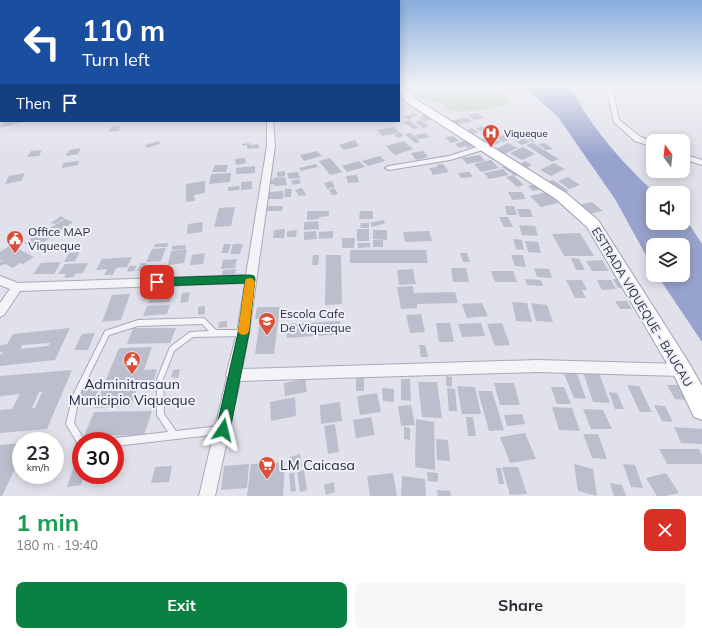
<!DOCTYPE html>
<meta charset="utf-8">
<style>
body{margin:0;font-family:Mulish,sans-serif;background:#f7f7f7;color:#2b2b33;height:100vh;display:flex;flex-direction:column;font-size:15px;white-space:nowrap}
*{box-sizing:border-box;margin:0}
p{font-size:13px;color:#7c7c81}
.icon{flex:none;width:22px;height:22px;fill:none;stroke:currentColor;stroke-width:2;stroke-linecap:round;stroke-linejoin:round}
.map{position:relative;height:496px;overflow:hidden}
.side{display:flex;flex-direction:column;background:#fff;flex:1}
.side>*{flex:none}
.banner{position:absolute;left:0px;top:0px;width:400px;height:122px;box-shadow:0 2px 10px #0003;background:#1a4fa0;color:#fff;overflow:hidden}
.needle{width:26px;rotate:345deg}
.buttons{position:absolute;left:646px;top:134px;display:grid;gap:8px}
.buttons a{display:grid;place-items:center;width:44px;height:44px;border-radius:8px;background:#fff;box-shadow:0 2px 10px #0003;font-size:20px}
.speed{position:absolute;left:12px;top:432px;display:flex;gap:8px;font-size:20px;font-weight:700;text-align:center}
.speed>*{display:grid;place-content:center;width:52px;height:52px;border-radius:50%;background:#fff;box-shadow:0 2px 10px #0003;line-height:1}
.speed small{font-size:10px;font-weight:400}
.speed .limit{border:6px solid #d22;background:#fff;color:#111}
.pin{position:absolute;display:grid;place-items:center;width:34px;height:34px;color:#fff;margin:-17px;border-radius:8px;box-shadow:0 2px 6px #0006}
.me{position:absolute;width:44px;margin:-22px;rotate:10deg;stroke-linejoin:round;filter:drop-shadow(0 0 3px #0008)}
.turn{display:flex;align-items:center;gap:14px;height:84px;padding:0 16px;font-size:18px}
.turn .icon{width:52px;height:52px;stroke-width:2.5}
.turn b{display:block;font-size:28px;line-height:34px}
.then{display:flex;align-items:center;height:38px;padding:0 16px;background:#0003;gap:8px;font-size:15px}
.round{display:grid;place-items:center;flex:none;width:42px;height:42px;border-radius:8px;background:#f7f7f7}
.headline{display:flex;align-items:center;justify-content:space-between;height:68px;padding:0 16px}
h1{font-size:24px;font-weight:700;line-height:30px;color:#1e9e55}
.cta{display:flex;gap:8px;margin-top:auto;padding:8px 16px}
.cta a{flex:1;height:46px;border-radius:8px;background:#0b8043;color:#fff;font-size:16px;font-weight:700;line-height:46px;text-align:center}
.cta a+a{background:#f7f7f7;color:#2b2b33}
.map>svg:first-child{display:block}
.green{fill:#c0d4c0}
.water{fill:#98a3cd}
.building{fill:#bcbecd;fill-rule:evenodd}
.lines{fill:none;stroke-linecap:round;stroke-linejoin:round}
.lane-casing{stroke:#a8aab8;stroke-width:2}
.street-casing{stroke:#a8aab8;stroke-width:2}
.primary-casing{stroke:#9ea1b7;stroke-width:2}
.lane{fill:#f3f3f8;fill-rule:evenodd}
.street{fill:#f3f3f8;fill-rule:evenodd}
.primary{fill:#fff;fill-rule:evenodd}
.route{fill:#0b8043;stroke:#07532c}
.slow{fill:#f59e0b}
.labels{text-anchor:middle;stroke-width:4;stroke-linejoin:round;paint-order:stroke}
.far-poi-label{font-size:10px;fill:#272943;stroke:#eff0f7;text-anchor:start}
.poi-label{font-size:12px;fill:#272943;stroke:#eff0f7;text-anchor:start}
.street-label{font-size:12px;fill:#272943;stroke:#eff0f7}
.near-poi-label{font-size:14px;fill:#272943;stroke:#eff0f7}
</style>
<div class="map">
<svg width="702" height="496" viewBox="0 0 702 496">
<rect width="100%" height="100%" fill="#e0e1ea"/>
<path class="green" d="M404 86H490L513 103C499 106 460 116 448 109 446 108 444 105 442 103L426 101 423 98 414 100Z"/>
<path class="water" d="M527 86H568C578 96 580 106 588 117 607 145 630 170 655 193H653V223H683V219L691 227 702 244V342L657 275H683V245H653V268L615 199 558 117 532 94Z"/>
<path class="building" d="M413 113 418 115 408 120 404 117Z
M477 113 484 118 474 120 467 115Z
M425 115 431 119 425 121 419 118Z
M466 117 472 121 466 123 459 119Z
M459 119 464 123 456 125 450 121Z
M409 120 419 128 413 129 403 122Z
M420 120 429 126 423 128 415 122Z
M1 121H24V122L0 128Z
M120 126 119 131 109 132 111 127Z
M481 126H482L489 129 484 132 476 129Z
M394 127 404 136 397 138 394 134 398 133 382 136 377 130Z
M472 128 479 132 471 135 465 131Z
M494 130 500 134 492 137 486 133Z
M514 130 524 136 515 140 505 134Z
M410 133 416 137 420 142 415 143 405 134Z
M425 133 430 137 419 139 415 135Z
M502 135 510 139 503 142 495 138Z
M529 135 538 140 533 142 525 137Z
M453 136 459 141 451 143 445 137Z
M489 136 501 142 492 146 480 140Z
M524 138 530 142 522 145 515 141Z
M355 140 359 146 344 150 339 145Z
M466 140 474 146 468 148 466 146 459 148 455 144Z
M159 141 160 144 147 148 145 145Z
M404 141 413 149 395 155 386 146Z
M250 143V145L258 144 259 148 247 149V145L242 146V144Z
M508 143 517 148 505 154 496 149Z
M533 143 549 153 559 159 552 162 526 145Z
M545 143 553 149 546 150 538 144Z
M523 147 535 154 522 160 510 153Z
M81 148 78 154 66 156 69 150Z
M42 150 39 156 27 157 31 151Z
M317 151 322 156 304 161 300 155Z
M423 151 428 157 416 160 411 153Z
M480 155 485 161 467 164 462 158Z
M380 156 385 161 368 166 362 161Z
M245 158 246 163 236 165 235 159Z
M330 158 342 172 330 175 319 161Z
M491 160 499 168 481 172 474 164Z
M79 161 78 165 62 168 63 163Z
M359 161 365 167 347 172 342 166Z
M525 161 532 165 526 168 519 165Z
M554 163 565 169 551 176 540 170Z
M316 164 318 167 301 171 299 168Z
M443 164 449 172 433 175 429 168 438 167 436 165Z
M215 165H228L226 172H212Z
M508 165 521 173 515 176 502 167Z
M255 166V173L236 174V168Z
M503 169 509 175 489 179 484 173Z
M285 171V176L277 177V172Z
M298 172 300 178 289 179 287 173Z
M469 172 473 177 461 178 458 173Z
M25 173 21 181 5 184 9 176Z
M231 173 230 182 209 184 211 174Z
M357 175 359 182 348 183 346 176Z
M513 175 524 185 517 187 506 177Z
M285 177 287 185 274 186V184H271L270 180H273V178Z
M568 177 580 185 569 189 558 181Z
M299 179 301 183 293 185 291 181Z
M553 180 569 191 562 193 546 182Z
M205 181V193L194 195 195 201 186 202V184Z
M252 181V189L241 190V182Z
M332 181 335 187 327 189 324 183Z
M537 184 543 189 533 191 528 186Z
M240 186 239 190 228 191V187Z
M302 188 306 195 299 196 295 190Z
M334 188 338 194 332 195 329 190Z
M285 189H292L291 197H284Z
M283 191V199H268L269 192Z
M508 192H522L526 199 512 200Z
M547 192 558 203 541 207 530 196Z
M592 202 603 211 589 214 578 205Z
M267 206H283L282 211H266Z
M505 206H514L517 215H507Z
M235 207 231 226 214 227 219 208Z
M517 209H530L533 217H520Z
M307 211H329V216L319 217V219L307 220Z
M360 211H373V219H359Z
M61 216 65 218 55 224 51 223Z
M499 217H508L513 227H504Z
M65 219 73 222 57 233 48 229Z
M383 220 386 223 372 227 370 223Z
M318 221 319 229 304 230V222Z
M203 222 202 232 187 234 188 224Z
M361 223H369V228H360Z
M519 225 535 226 538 236 522 235Z
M285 229 284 238H273L274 230Z
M357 229H369V241H357Z
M297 230 296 237H287V231Z
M373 230H387V240L373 239Z
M316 231 317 239 304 240V232Z
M333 231V238L319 239V232Z
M429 231 432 241 405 242 403 232Z
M40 233 50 238 34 249 24 243Z
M580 233 594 256H564L552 234Z
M342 238H355L354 248H342Z
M513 239 522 240 524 250 516 249Z
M373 240H383V247H373Z
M525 241 538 242 541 253 528 252Z
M168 243 167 247H154L155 244Z
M358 243H370V247L358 248Z
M224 244H231L228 253H221Z
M233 244H243L240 254H230Z
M11 245 34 257 23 264 20 263 13 268 5 264 1 266 0 265V262L2 261 0 260V252Z
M186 245 185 249 172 250V246Z
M166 248 161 261 146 262 152 249Z
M187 249 184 263 168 265 171 251Z
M350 250H426L428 263H350Z
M80 252 75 261 64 262 69 253Z
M205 253 203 264 190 265 192 255Z
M460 253H467L470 262H463Z
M313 255H319L318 265H312Z
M326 255H341L342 304 325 305Z
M511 255H523L526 267 515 266Z
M132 257 127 267 116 268 113 275H104L107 269 96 270 102 259Z
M571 258 579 259 585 270H576Z
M237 259 235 268 221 269 223 260Z
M602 260 609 271H592L586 261Z
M61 262 54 274H33L41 263Z
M88 263 83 273 75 274 73 277 64 278 66 274H58L65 264Z
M141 263H146L142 271H137Z
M129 266H137L134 271 127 272Z
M451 268H466L469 282H453Z
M534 268 549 269 552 278 537 277Z
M236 269 235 274 222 275 223 270Z
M413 269 416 284 399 285 397 270Z
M491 271H513L517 282H495Z
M525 279 541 280 543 286 527 285Z
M613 279H621L626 288H618Z
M566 280H582L587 290H582L586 298H575Z
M597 280H611L616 289 602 290Z
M413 286 414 293 455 292 458 303 417 304V308L401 309 397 287Z
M190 292 188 302 180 303 182 293Z
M173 293 170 302 148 303 151 295Z
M130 294 121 320 102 322 112 295Z
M615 301H627L632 309H620Z
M512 302 527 303 532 322 516 321Z
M482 303 488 316 467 318 462 304Z
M531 303 547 305 553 322 536 321Z
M170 305 167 314 143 316 147 306Z
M205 306V314L198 315V307Z
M257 307H280L274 354H255L260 319H255Z
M421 314 425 332 410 333 406 315Z
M227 321V327L218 328 219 322Z
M340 321 341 334 287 338V324Z
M436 323H450L454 342H439Z
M481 323 485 336 462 337 458 324Z
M502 323 510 345 495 346 487 324Z
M70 328 55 360 0 366V355L3 352H0V346L1 345 7 344 13 334ZM50 343 48 346 21 349 22 345Z
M133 328H176L170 343 127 344Z
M95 333 88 350H74L82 334Z
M419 345H425L428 357H421Z
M152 347 144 370 157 369 154 380 140 381 131 406 94 408 119 348Z
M180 369 178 378 171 377 173 370Z
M72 370 47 429 0 433V410L12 409 20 394 1 396 0 398V376ZM39 392H42L35 408H32Z
M583 372 599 373 610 403 593 402Z
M564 374H577L586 399 574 398Z
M446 376 452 377V387L446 386Z
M356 378H364V391H356Z
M305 379 307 392 285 396 284 383Z
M401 379H410L411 401 401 400Z
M418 382H437L442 418 422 417Z
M494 383H514L520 405H500Z
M100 385 95 401 77 403 83 387Z
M627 385 639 386 652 412H640Z
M667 385H678L687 400 675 399Z
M457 386 475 387 481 414H462Z
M551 387H564L571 404H557Z
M382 388 394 389V402L383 401Z
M447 388 455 389 457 411H449Z
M478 391H492L504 430 489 431Z
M609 392 617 393 624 409H615Z
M377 393 381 412 360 415 357 396Z
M295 397 296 416 271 421 270 402Z
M340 402 342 421 321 424 320 405Z
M411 405 415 425 401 426 398 406Z
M654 405 665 406 673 422 662 421Z
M552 407 572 408 580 431 559 430Z
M583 409 603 410 612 429H591Z
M152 411 144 435 84 436 94 412Z
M522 414 525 424 507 426 504 415Z
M371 417 375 435 356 438 353 420Z
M466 417H473L476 436H468Z
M416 419 434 422 435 470 415 467Z
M335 424 339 452 328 454 324 426Z
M404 427 410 428V440L404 439Z
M674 427 702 429V444L681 443Z
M525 433 536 459 510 463 500 437Z
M583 434H598L607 459 592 458Z
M436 439 448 440 450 461 437 460Z
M21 443V456L2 496H0V445Z
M659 449H699L702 455V464H667Z
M300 454 302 467 292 470 290 457Z
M285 462 283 496H247L251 464Z
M75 463H81V475H84L81 485 67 487Z
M249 464 247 488 221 490 224 466Z
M574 464 593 469 597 496 578 491Z
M623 464 635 465 643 488 631 487Z
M172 466 169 482 151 483 155 467Z
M502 467H518L527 494 510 495Z
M496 468H501L504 484H499Z
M304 470 307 490 300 492 297 471Z
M294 472 296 491 291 492 289 474Z
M427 472 438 473V482L428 481Z
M393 473 397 496H370L367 476Z
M666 473 679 493 666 496H657L646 478Z
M402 476 425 479 426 496H401Z
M334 482 335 492 326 495 324 485Z
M610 483 622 485 626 496H614Z
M437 490 450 491 451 496H438Z"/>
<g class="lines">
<defs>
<path id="lane" d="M203 318 205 319 216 330H243L245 331 246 333 245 335 243 336 193 337 174 351 163 379 164 414 176 431 220 426 223 427 224 430 223 433 220 434 115 446V441H112V439L115 438 168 432 157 415V379L170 347 190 332 209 331 202 324 138 326 109 335 79 396 74 423 85 441H81V445L78 444 66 424 73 395 105 331 138 320Z"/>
<path id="street" d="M606 86H612L619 120 641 137 653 142V147L635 141 614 122Z
M267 121H273L275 146 249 333 242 369 537 360 682 364 687 366 689 370 687 374 682 376 537 372 240 381 215 496H199L227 377 226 375 237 333 245 283 20 291 4 315 0 317V303L10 289 0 285V276L18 283 246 275 267 146Z
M483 145 487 147 486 149 450 160 389 170 385 168 389 166 449 156Z
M683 154 702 160V165L683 159Z"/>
<path id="primary" d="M399 86H405L414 98 566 193 598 220 689 363 702 386V420L694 417 675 377 587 227 556 199 406 102 399 91Z"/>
</defs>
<use href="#lane" class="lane-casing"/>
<use href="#street" class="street-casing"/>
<use href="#primary" class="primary-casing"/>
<use href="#lane" class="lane"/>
<use href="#street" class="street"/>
<use href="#primary" class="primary"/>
</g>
<linearGradient id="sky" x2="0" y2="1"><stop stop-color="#88addd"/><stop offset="0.55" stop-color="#f1f2f6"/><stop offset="1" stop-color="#f1f2f6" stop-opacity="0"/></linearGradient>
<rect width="702" height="156" fill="url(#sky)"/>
<path class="route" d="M250 275 254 276 255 279 249 333 230 430 228 435 223 437 218 435 216 430 238 333 245 283 157 286 153 285 152 282 153 279 157 278Z"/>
<path class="slow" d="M250 278 253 279 255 282 249 331 247 334 244 335 240 334 238 331 245 282 246 279Z"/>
<defs>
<symbol id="hospital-pin" viewBox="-11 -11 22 30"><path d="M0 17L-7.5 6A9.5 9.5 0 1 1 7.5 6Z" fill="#d94f3a" stroke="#eff0f7"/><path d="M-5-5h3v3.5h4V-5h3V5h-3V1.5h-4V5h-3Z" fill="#fff"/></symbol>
<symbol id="civic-pin" viewBox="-11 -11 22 30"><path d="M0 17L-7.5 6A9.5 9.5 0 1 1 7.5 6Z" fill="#d94f3a" stroke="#eff0f7"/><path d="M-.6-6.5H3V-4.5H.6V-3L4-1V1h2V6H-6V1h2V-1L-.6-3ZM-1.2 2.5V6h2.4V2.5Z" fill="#fff"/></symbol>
<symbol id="school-pin" viewBox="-11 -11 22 30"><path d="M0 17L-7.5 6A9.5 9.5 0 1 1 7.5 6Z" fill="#d94f3a" stroke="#eff0f7"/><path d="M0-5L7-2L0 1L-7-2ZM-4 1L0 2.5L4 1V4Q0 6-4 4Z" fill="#fff"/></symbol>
<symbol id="supermarket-pin" viewBox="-11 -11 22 30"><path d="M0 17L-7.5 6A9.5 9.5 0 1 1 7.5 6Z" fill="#d94f3a" stroke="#eff0f7"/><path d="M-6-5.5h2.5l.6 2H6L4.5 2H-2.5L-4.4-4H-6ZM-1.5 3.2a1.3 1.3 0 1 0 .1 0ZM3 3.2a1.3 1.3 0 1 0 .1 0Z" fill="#fff"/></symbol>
</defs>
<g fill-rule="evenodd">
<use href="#hospital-pin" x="481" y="123" width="20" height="27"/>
<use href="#civic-pin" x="5" y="229" width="20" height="27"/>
<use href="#school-pin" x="257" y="311" width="20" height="27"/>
<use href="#civic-pin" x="122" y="350" width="20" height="27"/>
<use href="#supermarket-pin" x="257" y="455" width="20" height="27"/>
</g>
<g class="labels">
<g class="far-poi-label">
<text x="504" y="137">Viqueque</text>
</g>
<g class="poi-label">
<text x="28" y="236">Office MAP<tspan x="28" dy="14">Viqueque</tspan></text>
<text x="280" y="318">Escola Cafe<tspan x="280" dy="14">De Viqueque</tspan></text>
</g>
<g class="street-label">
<text transform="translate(642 307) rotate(59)" y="4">ESTRADA VIQUEQUE - BAUCAU</text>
</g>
<g class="near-poi-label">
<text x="132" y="389">Adminitrasaun<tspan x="132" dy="16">Municipio Viqueque</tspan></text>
<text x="280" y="470" text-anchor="start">LM Caicasa</text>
</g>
</g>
</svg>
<div class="buttons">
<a><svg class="needle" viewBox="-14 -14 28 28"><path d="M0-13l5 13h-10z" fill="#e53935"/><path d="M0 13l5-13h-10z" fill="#7c7c81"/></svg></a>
<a><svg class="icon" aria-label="sound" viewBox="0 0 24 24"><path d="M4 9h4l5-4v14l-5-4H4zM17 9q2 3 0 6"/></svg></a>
<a><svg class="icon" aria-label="layers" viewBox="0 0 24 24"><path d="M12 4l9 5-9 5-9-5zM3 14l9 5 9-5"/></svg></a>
</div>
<div class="speed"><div>23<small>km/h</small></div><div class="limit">30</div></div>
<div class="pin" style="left:157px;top:282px;background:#d93025"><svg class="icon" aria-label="arrive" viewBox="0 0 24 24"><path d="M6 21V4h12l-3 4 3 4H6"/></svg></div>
<svg class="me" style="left:223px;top:430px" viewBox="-20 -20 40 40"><path d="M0-17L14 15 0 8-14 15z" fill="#0b8043" stroke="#fff" stroke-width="4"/></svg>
<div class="banner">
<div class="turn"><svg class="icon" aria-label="left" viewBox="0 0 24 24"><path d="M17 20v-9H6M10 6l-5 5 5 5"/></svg><div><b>110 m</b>Turn left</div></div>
<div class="then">Then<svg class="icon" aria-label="arrive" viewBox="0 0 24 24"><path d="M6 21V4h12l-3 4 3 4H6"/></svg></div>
</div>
</div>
<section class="side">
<div class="headline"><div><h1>1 min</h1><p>180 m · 19:40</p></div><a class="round" style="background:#d93025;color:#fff"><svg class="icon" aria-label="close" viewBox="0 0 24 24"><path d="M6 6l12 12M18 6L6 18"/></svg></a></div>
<div class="cta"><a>Exit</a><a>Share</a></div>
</section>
